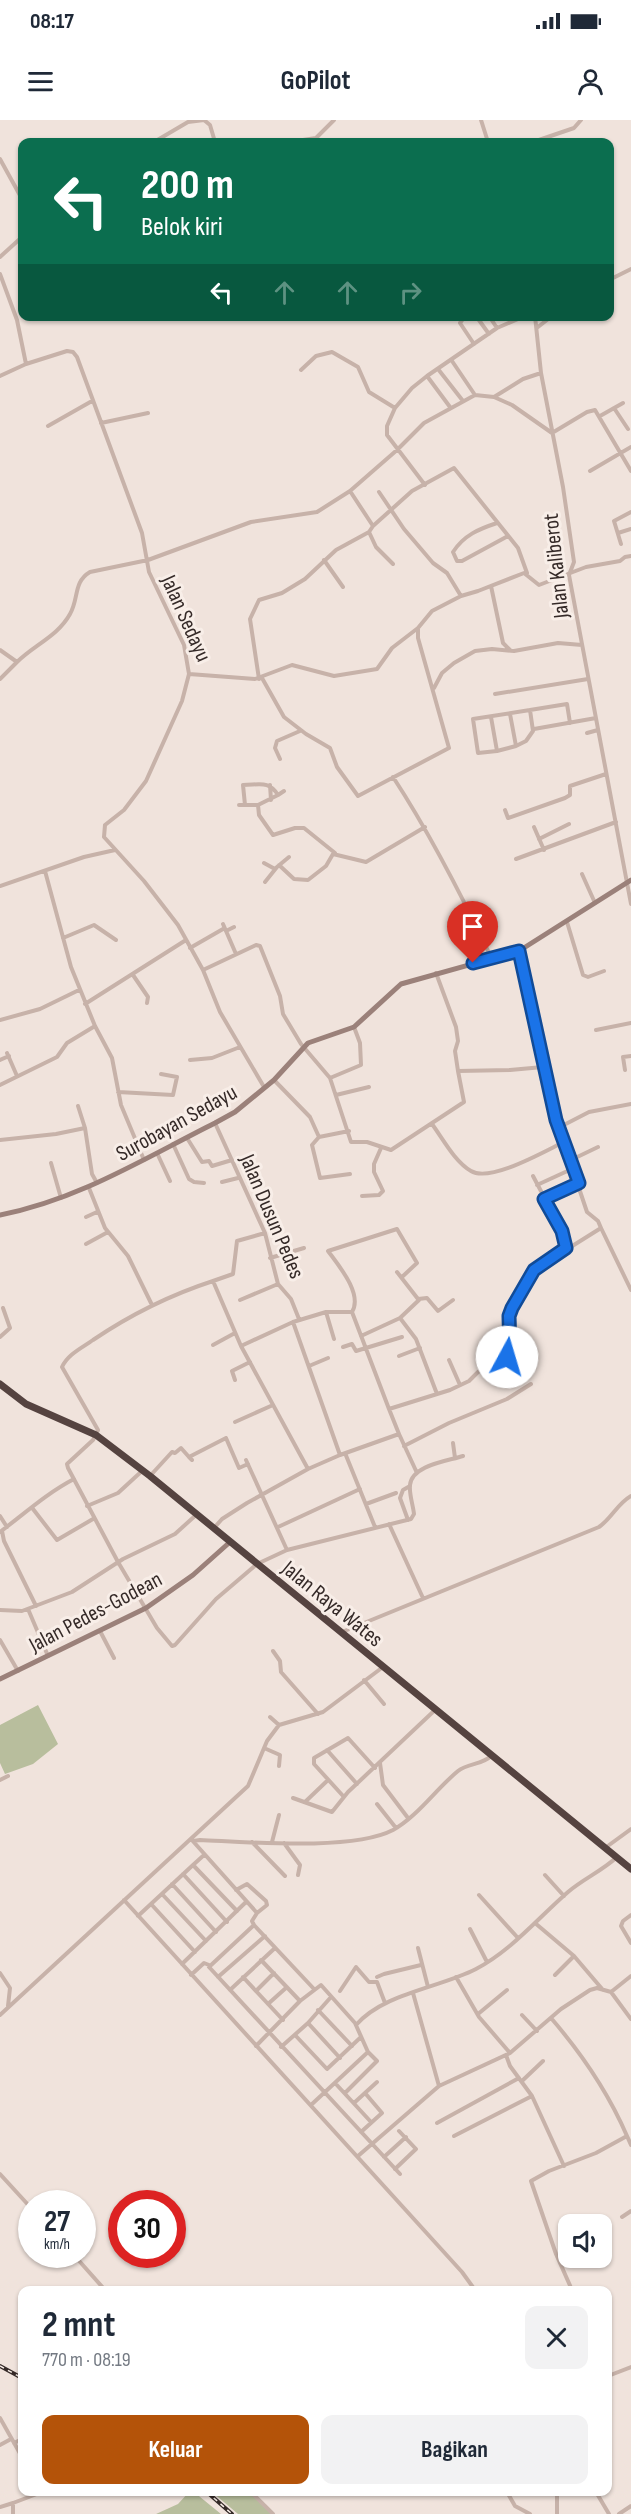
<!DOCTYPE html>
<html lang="id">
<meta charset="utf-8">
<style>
body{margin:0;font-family:"Sofia Sans Condensed",sans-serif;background:#f2f2f3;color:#1f2937;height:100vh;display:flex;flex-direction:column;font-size:22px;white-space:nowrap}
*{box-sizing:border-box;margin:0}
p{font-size:20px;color:#747a83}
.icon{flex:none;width:33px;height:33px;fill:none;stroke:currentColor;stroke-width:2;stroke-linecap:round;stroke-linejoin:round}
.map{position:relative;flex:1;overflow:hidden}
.details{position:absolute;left:18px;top:2166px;width:594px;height:210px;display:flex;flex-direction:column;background:#fff;border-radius:12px;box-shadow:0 2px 4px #0004}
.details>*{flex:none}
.hud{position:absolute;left:18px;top:18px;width:596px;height:183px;border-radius:12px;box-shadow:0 2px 4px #0004;background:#0b6e4f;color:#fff;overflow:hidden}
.buttons{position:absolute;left:558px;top:2094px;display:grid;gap:12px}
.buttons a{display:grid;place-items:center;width:54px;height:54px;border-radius:12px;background:#fff;box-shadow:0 2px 4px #0004;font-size:30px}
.speed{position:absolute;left:18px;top:2070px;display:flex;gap:12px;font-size:30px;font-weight:700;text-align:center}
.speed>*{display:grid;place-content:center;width:78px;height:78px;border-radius:50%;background:#fff;box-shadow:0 2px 4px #0004;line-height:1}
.speed small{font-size:15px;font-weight:400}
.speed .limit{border:9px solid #d22;background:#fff;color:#111}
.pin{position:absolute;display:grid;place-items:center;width:51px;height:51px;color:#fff;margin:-62px -26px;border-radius:50% 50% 50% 0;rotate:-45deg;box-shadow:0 0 6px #0007}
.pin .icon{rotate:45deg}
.me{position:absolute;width:66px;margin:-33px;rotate:6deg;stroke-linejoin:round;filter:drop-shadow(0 0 4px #0008)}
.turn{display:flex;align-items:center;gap:21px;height:126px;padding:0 24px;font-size:27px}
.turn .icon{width:78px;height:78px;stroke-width:2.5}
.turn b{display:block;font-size:42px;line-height:51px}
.lanes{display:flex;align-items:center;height:57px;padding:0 24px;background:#0003;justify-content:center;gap:30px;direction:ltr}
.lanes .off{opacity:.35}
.round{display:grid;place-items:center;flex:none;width:63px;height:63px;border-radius:12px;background:#f2f2f3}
.headline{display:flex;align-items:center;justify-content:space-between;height:102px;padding:0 24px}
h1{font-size:36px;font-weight:700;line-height:45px}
.button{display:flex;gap:12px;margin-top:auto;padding:12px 24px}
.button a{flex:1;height:69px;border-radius:12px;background:#b45309;color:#fff;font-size:24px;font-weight:700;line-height:69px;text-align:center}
.button a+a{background:#f2f2f3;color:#1f2937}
.status{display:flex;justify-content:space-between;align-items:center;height:42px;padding:0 30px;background:#fff;direction:ltr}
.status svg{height:16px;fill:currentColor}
header{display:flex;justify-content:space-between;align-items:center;height:78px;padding:0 24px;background:#fff;font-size:27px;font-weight:700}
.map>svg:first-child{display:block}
.green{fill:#b8be9d}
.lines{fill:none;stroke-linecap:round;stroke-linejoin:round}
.street{stroke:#c7b2a9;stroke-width:4}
.secondary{stroke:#9b817a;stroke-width:5}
.highway{stroke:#554340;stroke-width:7}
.rail-casing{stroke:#352a28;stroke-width:4}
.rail{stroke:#f8eee8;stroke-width:1.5;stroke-dasharray:4.5;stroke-linecap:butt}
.route-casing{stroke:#114b97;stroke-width:15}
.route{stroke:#1a73e8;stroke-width:10}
.labels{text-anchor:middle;stroke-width:6;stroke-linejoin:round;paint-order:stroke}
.street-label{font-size:22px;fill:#352a28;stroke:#f8eee8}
</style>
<div class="status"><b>08:17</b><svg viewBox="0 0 49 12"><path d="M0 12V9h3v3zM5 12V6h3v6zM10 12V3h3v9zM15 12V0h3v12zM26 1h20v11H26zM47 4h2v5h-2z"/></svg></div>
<header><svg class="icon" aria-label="menu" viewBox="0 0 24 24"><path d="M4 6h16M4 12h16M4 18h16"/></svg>GoPilot<svg class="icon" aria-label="person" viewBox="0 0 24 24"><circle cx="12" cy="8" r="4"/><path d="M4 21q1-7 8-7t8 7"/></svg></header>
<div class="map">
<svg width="631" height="2394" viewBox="0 0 631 2394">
<rect width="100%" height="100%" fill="#f0e3dc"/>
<path class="green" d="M38 1585 58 1624 33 1644 5 1654 0 1643V1605Z
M189 2372H194L221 2394H156L178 2384Z
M212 2372H249L271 2394H238Z"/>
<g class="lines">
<path class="street" d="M481 0 488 22
M154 22 188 2 204 0 210 5 215 22
M290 22 316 18 334 0
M533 22 574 8 581 0
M0 39 22 79
M0 137 22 117
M0 154 17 200 26 244
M609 160 631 149
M465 196 460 203 474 224
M476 196 489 214
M489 196 497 208
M535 196 541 253 563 367 574 442 569 455 631 784
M538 207 552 196
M452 241 475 275
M438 249 463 281
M301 250 316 236 332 232 358 247 369 272 395 288 412 268 427 256 497 208 525 196
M0 256 26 244 67 231 73 232 77 237 142 413 149 452 184 525 189 554 182 581 146 661 124 690 105 705 104 717 144 761 178 805 203 850 220 892 264 967
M427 256 450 287
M494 277 523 259 541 253
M395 288 387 306V315L425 365
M614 288 628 309
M600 296 623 283
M101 303 148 293
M48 306 92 281
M590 351 631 327
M350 371 373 406 412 371 454 348 518 428 527 453
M379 372 404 409 433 443 447 453 461 476
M497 403C479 409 464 415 453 432L457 441H462L508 416
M369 412 376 427 393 444
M618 413 631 409
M621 424 614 401 631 392
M324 440 343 467
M491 466 503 523 510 530
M0 530 17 542 0 559
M17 542C34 525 58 516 70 494 79 479 73 462 90 452L148 440 251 402 317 392 350 371 397 330 424 303 475 275 494 277 512 285 552 313 587 292 595 290 631 351
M189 554 255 559 292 545 334 556 377 549 392 528 418 508 432 491 461 476 478 471 524 453 539 465 586 447 620 441 625 437 631 436
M262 558 284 597 306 614 330 628 337 647 358 676 449 628 418 518V509
M259 559 250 499 259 480 282 473 305 459 336 430 369 412 373 406
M434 568 442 553 454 543 475 531 492 529 514 531 558 523 582 525
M495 574 588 559
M510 594 516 626 526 621 533 611 530 590 567 584 570 603
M491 597 497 631 478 633 473 599 530 590
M534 609 596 598
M587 613 598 610
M497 631 516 626
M280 639 275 628 277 621 300 611
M393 657C431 715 462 776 492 839
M270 665 271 680
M239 685H258L259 695 273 715 295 708H304L335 733
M245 685 243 665C259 665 269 660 278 675L284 671
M258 685 278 675
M505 690 508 698 565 678 570 675V666L606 654
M534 707 544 730
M539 719 569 704
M516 739 616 702
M264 743 275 749
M279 745 294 759 308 760 326 746 333 734 366 742 425 707
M45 751 71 847 95 906 112 938 121 985 144 1040
M582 754 595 783
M265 762 277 747 289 737
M0 766 84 737 115 730
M567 802 583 855 588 857 604 851
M223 804 236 834
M226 811 234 807
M63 818 94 805 116 820
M190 828 223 809
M203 850 256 825 260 826 280 876 283 894 301 924 330 958 351 1022H367L391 1030 464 982 458 951
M436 853 456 907 458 921 455 931 458 951 510 950 543 947
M133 855 148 877 147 883
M85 884 186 820
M0 900 40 889 79 870
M596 910 631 903
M7 933 17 956
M0 940 9 936
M190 940 212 938 240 927
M625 950 623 937 631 936
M330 958 361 945 360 923 354 907
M274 960 310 997 319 1017
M0 965 57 937 67 923 95 906
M118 972 173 975 177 957 161 954
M336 975 369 967
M78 986 85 1008 92 1054 97 1063
M215 1003 265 1113 278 1164 291 1179 299 1199
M432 1004C443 1019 455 1042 471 1051 490 1063 545 1031 564 1022
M558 1008 589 992 631 984
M349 1011 319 1017 312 1025 320 1058 350 1054
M187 1018 202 1042 209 1041 212 1046 232 1040
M0 1020 56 1014 85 1008
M173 1024 189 1059 194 1062 204 1063
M157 1033 170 1061
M571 1040 598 1027
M51 1043 61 1078
M533 1056 562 1111 566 1128
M222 1062 238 1058
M537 1065 574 1048
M89 1068 105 1108 128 1136 152 1185
M362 1076 379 1075 383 1071 374 1052V1044L381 1028
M544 1079 579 1063
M86 1097 97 1092
M601 1108 631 1170
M86 1124 108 1112
M270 1138 304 1128
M397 1152 418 1179 427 1178 438 1191 453 1180
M213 1161 233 1154 237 1121 265 1113
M240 1180 278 1164
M326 1192 334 1219
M352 1192C363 1174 339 1146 328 1131L397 1109 417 1143 402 1157
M400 1198 419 1180
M361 1216 400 1198 416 1219 437 1274
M0 1217 10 1208 3 1188
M213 1225 235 1213
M241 1226 293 1202
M343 1227 352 1224 356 1231 402 1217
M399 1236 420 1228
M449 1240 460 1265
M309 1246 328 1238
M235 1260 232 1251 250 1242
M235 1302 273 1285
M399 1314 417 1353
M226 1318 239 1348 248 1344
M453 1323 455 1338
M404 1326 449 1303 507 1279 531 1264
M345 1333 375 1407
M340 1335 293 1202 326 1192H352L389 1289
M192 1340 189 1337 226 1318
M246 1340 287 1430
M308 1349 241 1226 213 1161C170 1175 130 1195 93 1220 82 1228 68 1234 62 1247L98 1310 93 1320 67 1344 68 1348 118 1442 157 1508 172 1526 175 1525 216 1479 257 1444 287 1430 411 1399 414 1394C413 1385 409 1374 410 1365 412 1345 448 1341 463 1336
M150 1356 172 1332 175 1333 181 1328 189 1337
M366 1384 396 1373
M87 1386 118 1373 142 1351
M33 1389 57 1420 93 1399
M0 1396 7 1407
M408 1400 400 1378 403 1370 410 1366
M389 1404 423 1478
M278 1407 360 1369
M214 1408 222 1399 247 1383 308 1349 340 1335 399 1314 389 1289 450 1270 469 1261 478 1252 504 1239 510 1231V1192L534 1150 601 1108 598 1101 587 1092 556 1000 519 831
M2 1411 4 1421 36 1486
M0 1412C24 1394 47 1373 74 1359
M28 1489 48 1536
M0 1490 22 1491 72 1472 123 1439 175 1414 196 1395
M100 1511 114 1538
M342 1512 599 1407C612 1398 617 1384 631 1376
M0 1520 18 1551
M273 1531 280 1541 281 1552 318 1594
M364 1560 384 1584
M270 1597 279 1605
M264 1628 280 1635 279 1646
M327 1630 357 1664
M380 1643 383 1665 408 1698
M0 1660 8 1656
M344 1677 314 1644V1638L348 1618 375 1648
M293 1678 332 1692 348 1672 435 1590
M305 1682 328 1660
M377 1684 396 1708
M191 1719 257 1793 252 1801 254 1805 209 1847 400 2054
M193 1721 200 1720C248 1722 353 1731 393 1710 418 1696 436 1669 458 1651 468 1643 482 1645 491 1636
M252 1722 285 1756
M272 1722 279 1695
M284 1723 300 1745 298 1755
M605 1728 631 1709
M193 1745 204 1735
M183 1754 227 1802
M545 1755 564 1776
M172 1764 216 1812
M236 1770 247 1764 266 1781 267 1785 257 1793
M162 1774 206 1821
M479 1775 518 1818
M124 1780 462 2152 475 2170
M151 1784 195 1832
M631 1795 623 1801 621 1806 631 1823
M138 1796 193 1745 237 1791
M535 1803 574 1836 603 1870
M254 1805 314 1869
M470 1809 487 1842
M418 1828 428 1867
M261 1840 300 1881
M182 1844 246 1782
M0 1853 10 1868 8 1886
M191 1855 204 1843 209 1845
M555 1855 574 1836
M218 1857 265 1816
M243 1857 283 1900
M377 1857 384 1854 421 1845
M456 1857 479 1897 510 1933
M230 1870 275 1828
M256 1871 274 1853
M340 1871 356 1847 369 1862H377L385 1883
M611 1872 631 1856
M413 1873 439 1966
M268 1884 287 1867
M318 1890 352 1926
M478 1894 507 1870
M0 1895 248 1666 267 1621 279 1605 323 1592 383 1547
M522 1895 537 1911
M551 1898C582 1934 608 1972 627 2016
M308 1903 340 1938
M356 1905C384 1873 439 1868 476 1849 512 1830 538 1798 568 1772 583 1759 602 1751 617 1737
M295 1915 327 1949 361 1917
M256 1926 300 1881 321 1865 355 1903 368 1932 377 1941 345 1973
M281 1927 308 1903 331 1877
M506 1935 510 1946 532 1976 564 2046
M522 1961 543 1941
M335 1963 371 2002
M354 1983 377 1962
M311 1985 368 1932
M437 2003 519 1958
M361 2012 382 1993 365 1973
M454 2016 532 1976
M358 2036 439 1966 510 1933 561 1889 590 1870 597 1868 611 1872 631 1899
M384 2037 406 2017
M395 2049 416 2029 399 2011
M0 2054 32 2089
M622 2097 631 2091
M73 2134 105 2170
M572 2170 556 2134 531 2061 549 2051 596 2033 627 2016 631 2025
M608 2256 631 2247
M0 2298 22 2337
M14 2323 22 2319
M0 2325 11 2319
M251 2372 273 2394
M507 2372 515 2386 530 2394
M596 2372 609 2394
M13 2383 42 2372
M0 2387 13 2383V2394
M557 2394V2372
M619 2394 631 2386"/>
<path class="secondary" d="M0 1095C78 1080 145 1038 215 1003L235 992 274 960 308 923 354 907 401 864 519 831 631 760
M0 1559 146 1488 193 1455 230 1422"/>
<path class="highway" d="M0 1264 26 1284 96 1315 150 1356 631 1749"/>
<defs>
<path id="rail" d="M0 2246 22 2258
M207 2372 232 2394"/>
</defs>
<use href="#rail" class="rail-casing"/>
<use href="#rail" class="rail"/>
</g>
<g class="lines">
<defs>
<path id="route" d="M473 843 519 831 556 1000 579 1063 544 1079 562 1111 566 1128 534 1150 512 1188 509 1196 510 1231 507 1237"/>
</defs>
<use href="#route" class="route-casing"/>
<use href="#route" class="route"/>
</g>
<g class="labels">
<g class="street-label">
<text transform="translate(555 446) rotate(-96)" y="8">Jalan Kaliberot</text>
<text transform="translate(187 498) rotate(66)" y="8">Jalan Sedayu</text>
<text transform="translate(176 1002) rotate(-29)" y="8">Surobayan Sedayu</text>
<text transform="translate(273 1096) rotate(67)" y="8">Jalan Dusun Pedes</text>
<text transform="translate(333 1483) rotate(39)" y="8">Jalan Raya Wates</text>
<text transform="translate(95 1491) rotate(-28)" y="8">Jalan Pedes-Godean</text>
</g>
</g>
</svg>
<div class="buttons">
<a><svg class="icon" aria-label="sound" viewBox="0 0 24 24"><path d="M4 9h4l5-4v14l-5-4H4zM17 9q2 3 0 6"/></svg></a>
</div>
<div class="speed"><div>27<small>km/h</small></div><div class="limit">30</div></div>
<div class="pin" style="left:473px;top:843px;background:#d93025"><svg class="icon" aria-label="arrive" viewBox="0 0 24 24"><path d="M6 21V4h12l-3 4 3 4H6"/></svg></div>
<svg class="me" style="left:507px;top:1237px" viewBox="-20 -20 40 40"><circle r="19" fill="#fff"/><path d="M0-13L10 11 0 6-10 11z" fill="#1a73e8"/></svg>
<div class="hud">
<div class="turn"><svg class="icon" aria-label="left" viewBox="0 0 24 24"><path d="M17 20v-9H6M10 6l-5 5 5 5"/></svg><div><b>200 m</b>Belok kiri</div></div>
<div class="lanes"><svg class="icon" aria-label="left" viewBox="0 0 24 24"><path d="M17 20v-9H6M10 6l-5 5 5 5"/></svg><svg class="icon off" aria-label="ahead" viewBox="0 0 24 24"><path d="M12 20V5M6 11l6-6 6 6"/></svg><svg class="icon off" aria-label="ahead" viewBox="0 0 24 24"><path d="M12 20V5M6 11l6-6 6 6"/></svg><svg class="icon off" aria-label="right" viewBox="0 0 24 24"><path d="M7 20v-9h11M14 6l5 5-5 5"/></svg></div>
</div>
<section class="details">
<div class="headline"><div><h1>2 mnt</h1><p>770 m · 08:19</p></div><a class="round"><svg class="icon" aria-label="close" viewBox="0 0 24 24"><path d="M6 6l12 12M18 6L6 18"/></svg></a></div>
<div class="button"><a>Keluar</a><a>Bagikan</a></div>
</section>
</div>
